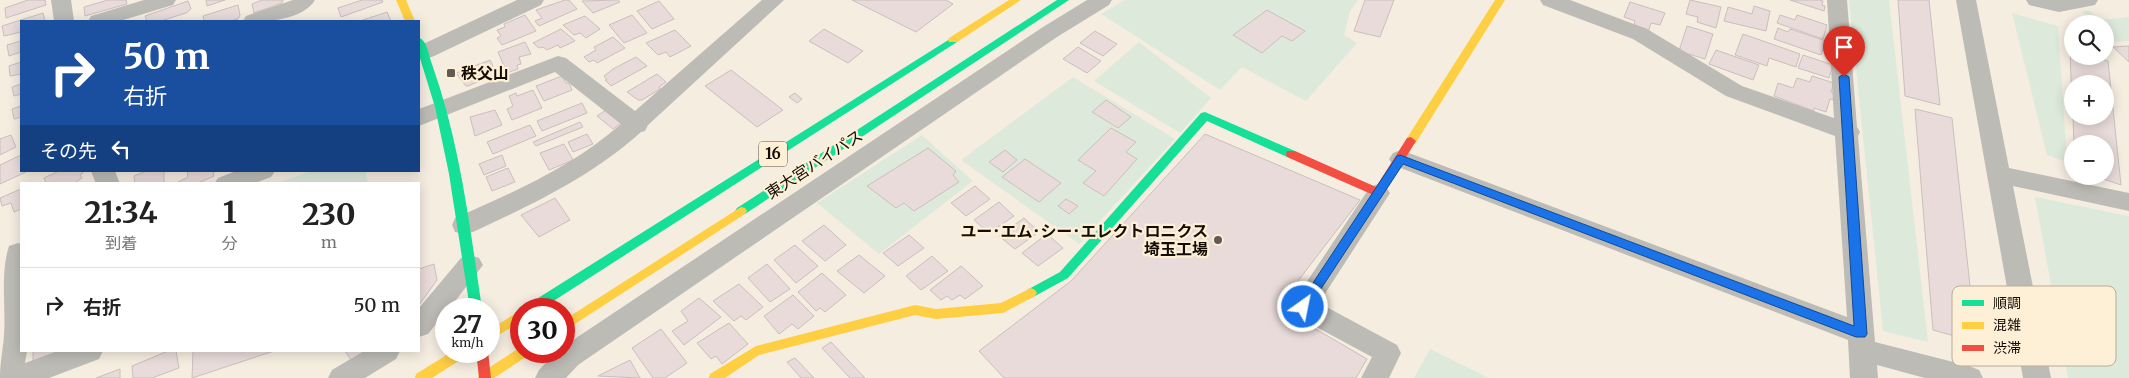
<!DOCTYPE html>
<html lang="ja">
<meta charset="utf-8">
<style>
body{margin:0;font-family:Merriweather,"Noto Sans JP",serif;background:#f2f2f2;color:#222;height:100vh;display:flex;flex-direction:column;font-size:19px;white-space:nowrap}
*{box-sizing:border-box;margin:0}
p{font-size:16px;color:#767676}
.icon{flex:none;width:28px;height:28px;fill:none;stroke:currentColor;stroke-width:2;stroke-linecap:round;stroke-linejoin:round}
.map{position:relative;flex:1;overflow:hidden}
.drawer{position:absolute;left:20px;top:182px;width:400px;height:170px;display:flex;flex-direction:column;background:#fff;border-radius:0px;box-shadow:0 2px 12px #0003}
.drawer>*{flex:none}
.top-card{position:absolute;left:20px;top:20px;width:400px;height:152px;border-radius:0px;box-shadow:0 2px 12px #0003;background:#1a4fa0;color:#fff;overflow:hidden}
.fabs{position:absolute;left:2064px;top:15px;display:grid;gap:10px}
.fabs a{display:grid;place-items:center;width:50px;height:50px;border-radius:50%;background:#fff;box-shadow:0 2px 12px #0003;font-size:25px}
.speed{position:absolute;left:435px;top:298px;display:flex;gap:10px;font-size:25px;font-weight:700;text-align:center}
.speed>*{display:grid;place-content:center;width:65px;height:65px;border-radius:50%;background:#fff;box-shadow:0 2px 12px #0003;line-height:1}
.speed small{font-size:12px;font-weight:400}
.speed .limit{border:8px solid #d22;background:#fff;color:#111}
.pin{position:absolute;display:grid;place-items:center;width:42px;height:42px;color:#fff;margin:-51px -21px;border-radius:50% 50% 50% 0;rotate:-45deg;box-shadow:0 0 5px #0007}
.pin .icon{rotate:45deg}
.me{position:absolute;width:55px;margin:-28px;rotate:33deg;stroke-linejoin:round;filter:drop-shadow(0 0 4px #0008)}
.turn{display:flex;align-items:center;gap:18px;height:105px;padding:0 20px;font-size:22px}
.turn .icon{width:65px;height:65px;stroke-width:2.5}
.turn b{display:block;font-size:35px;line-height:42px}
.then{display:flex;align-items:center;height:48px;padding:0 20px;background:#0003;gap:10px;font-size:19px}
.eta{display:flex;justify-content:space-evenly;align-items:center;height:85px;text-align:center}
.eta b{font-size:30px;font-weight:700;line-height:35px}
ul{padding:0;list-style:none}
li{display:flex;align-items:center;gap:15px;height:75px;padding:0 20px;border-top:1px solid #e0e0e0}
li div{flex:1}
li b{display:block;font-size:19px}
li em{font-style:normal}
.map>svg:first-child{display:block}
.green{fill:#ddeadb}
.building{fill:#e8dbd9;stroke:#cabfbc}
.lines{fill:none;stroke-linecap:round;stroke-linejoin:round}
.street{fill:#bdbbb5;fill-rule:evenodd}
.fast{fill:#16e098;fill-rule:evenodd}
.slow{fill:#ffcf43;fill-rule:evenodd}
.jam{fill:#f24e42;fill-rule:evenodd}
.route{fill:#1a73e8;stroke:#114b97}
.poi-dot{fill:#635b51;stroke:#feefd7;stroke-width:2}
.labels{text-anchor:middle;stroke-width:4.5;stroke-linejoin:round;paint-order:stroke}
.shield{fill:#feefd7;stroke:#5a5143;stroke-width:1}
.shield-label{font-size:15px;font-weight:bold;fill:#140d04}
.poi-label{font-size:16px;font-weight:bold;fill:#140d04;stroke:#feefd7;text-anchor:start}
.street-label{font-size:16px;fill:#140d04;stroke:#feefd7}
.key{fill:#feefd7;stroke:#b8ab98;stroke-width:1}
.key-label{font-size:14px;fill:#140d04}
</style>
<div class="map">
<svg width="2129" height="378" viewBox="0 0 2129 378">
<rect width="100%" height="100%" fill="#f5ede0"/>
<path class="green" d="M1125 0H1358L1350 11 1344 35 1357 43 1306 101 1242 67 1220 90 1101 14Z
M1849 0H1889L1928 342 1883 331Z
M2088 10 2101 20 2129 17V41L2113 42 2105 35V24H2094L2082 12Z
M2012 13 2058 26 2067 162 2047 155Z
M1139 42 1211 98 1180 133 1094 81Z
M1073 77 1175 139 1079 244 961 160Z
M922 135 973 181 879 254 817 203Z
M312 171H366L368 184H274Z
M2035 197 2129 216V378H2068Z
M1430 349 1489 378H1414Z"/>
<path class="building" d="M28 0H45L46 5 6 18 5 8Z
M108 0H126L127 4 85 16 84 7Z
M206 0H225L207 6Z
M262 0H283L282 3 254 13 252 4Z
M362 0H382L383 2 341 17 338 8Z
M565 0H569L577 9 539 26 535 21 542 18 536 10Z
M618 0 620 2 593 13 582 1Z
M852 0H946L953 4 916 32Z
M1365 0H1394L1380 37 1354 31Z
M1690 0 1721 7 1716 28 1697 22 1698 17 1686 14Z
M1790 0H1820L1823 1 1822 5 1825 6 1824 11Z
M1898 0H1929L1940 105 1905 96Z
M188 1 191 9 186 13 161 21H147L145 16Z
M659 1 674 19 652 29 637 11Z
M1630 2 1665 13 1660 25 1651 23 1649 30 1634 25 1635 21 1624 17Z
M238 5 240 15 238 19 230 21H204L203 16Z
M1754 6 1770 11 1766 31 1724 21 1728 7 1752 14Z
M1267 10 1305 31 1292 41 1282 36 1262 53 1233 35Z
M387 12 391 21H360Z
M43 13 45 21H21V32L4 36 2 26Z
M525 15 536 31 502 45 497 38 501 36 497 30 505 27 504 24Z
M632 15 647 33 624 43 609 25Z
M1780 15 1795 20 1797 15 1827 25 1823 39 1777 23Z
M585 16 600 29 586 38 580 33 574 35 563 25Z
M1687 26 1713 34 1705 59 1679 51Z
M1778 28 1788 32 1790 29 1826 41 1821 55 1774 39Z
M561 29 575 41 560 48 558 45 547 50 543 47 539 48 533 43Z
M824 29 863 51 848 63 809 41Z
M675 30 691 46 670 57 666 52 658 55 646 43Z
M1095 31 1117 44 1103 56 1080 43Z
M1743 34 1800 54 1796 67 1769 58 1767 66 1735 55Z
M613 37 625 48 597 63 594 60 589 62 584 57 596 50 594 47Z
M21 41V52L9 56 7 45Z
M525 42 531 54 519 57 521 64 517 65 518 69 507 73 498 52Z
M2129 46V62L2113 47Z
M1078 47 1101 61 1087 73 1063 59Z
M1716 50 1759 65 1753 80 1709 64Z
M2070 50 2072 51V56H2090L2108 61 2121 185 2095 176H2105V144H2074L2073 116H2105V84H2072V105Z
M1803 55 1833 65 1829 78 1798 68Z
M636 57 647 66 611 86 605 80H607L604 76 613 69Z
M490 60 493 66 485 70 489 77 468 86H466L456 73Z
M21 62V74L10 76 9 66Z
M731 70 783 110 757 127 705 86Z
M657 74 666 82 659 87 660 89 642 100H638L627 92Z
M562 76 566 83H569L572 90 544 101 536 86Z
M1812 76 1834 83 1831 92 1836 94 1834 100 1830 99 1826 112 1814 108V111L1774 96 1778 83 1793 88 1797 78 1810 82Z
M21 84V94L14 96 12 87Z
M533 90 542 108 512 120 507 109 513 106 509 96 516 93 517 96Z
M795 93 802 99 797 103 789 97Z
M1106 100 1131 117 1118 128 1092 112Z
M582 103 587 113 542 131 537 121Z
M21 106V117L14 119 12 109Z
M1915 109 1952 118 1976 342 1933 330Z
M495 110 502 125 475 136 470 117Z
M606 110 621 123 613 129 597 116Z
M580 122 583 127 536 146 533 142Z
M530 125 536 136 493 154 487 142Z
M1111 128 1136 142 1126 152 1137 159 1104 196 1083 183 1096 171 1078 160Z
M587 134 593 144 573 152 568 142Z
M1205 134 1360 200 1278 307 1367 359 1356 378H1004L979 351 1071 281Z
M11 135 16 147 0 155V139Z
M564 144 573 160 549 170 540 153Z
M928 148 956 171 953 175 959 182 914 211 904 203 896 208 867 186Z
M1005 150 1017 160 1003 172 989 162Z
M21 155V171L26 172 0 184V165Z
M502 155 506 166 484 175 479 164Z
M1025 159 1061 183 1039 202 1002 177Z
M508 168 515 182 492 191 486 177Z
M59 171H83V173L80 175 82 178 73 184H46L44 178Z
M146 171H164V184H135L134 176Z
M187 171H216L213 173 214 176 196 184H178V182L188 177Z
M975 186 990 199 966 216 951 203Z
M21 189V209L14 212 11 203 2 206 0 198Z
M555 198 570 220 539 237 521 215Z
M1066 199 1078 206 1069 214 1058 206Z
M999 202 1014 216 989 233 974 220Z
M1024 218 1039 232 1015 249 999 236Z
M824 225 846 245 825 261 802 241Z
M1047 234 1063 248 1038 266 1022 253Z
M909 235 924 248 898 266 883 253Z
M795 245 818 266 796 283 774 260Z
M859 255 885 276 864 293 837 271Z
M932 256 948 271 921 290 906 276Z
M434 264 437 280 419 305V269Z
M767 264 790 289 770 302 748 278Z
M961 266 983 286 965 299 960 295 952 300 947 296 941 300 930 290Z
M822 273 846 295 825 312 820 308 816 311 798 292Z
M739 284 763 307 746 320 741 316 734 321 713 301Z
M793 295 814 316 798 329 792 324 779 334 764 316Z
M699 298 721 317 684 345 672 331 688 321 681 311Z
M729 323 748 344 722 364 716 356 711 359 697 343Z
M661 329 687 363 665 378H653L632 348Z
M831 342 865 378H850L822 348Z
M33 351H60L33 361Z
M168 351H176L179 368 152 378H133L132 366Z
M193 351H274L192 378Z
M345 351H365L351 360Z
M795 358 814 378H801L787 362Z
M630 360 640 378 598 376Z
M120 369V378H96Z"/>
<g class="lines">
<path class="street" d="M51 0H71L74 21H54Z
M144 0H176L173 5 120 21H88L91 16Z
M293 0H315C302 21 265 22 243 21L246 16Z
M517 0H544L541 5 432 57 419 58V46Z
M762 0H784L648 125 645 131 641 132C591 177 533 204 473 232L464 234 455 232 452 225 455 218C514 192 572 167 621 124L555 72 419 126V109L558 56 566 58 635 111Z
M1087 0H1112L1109 5 1057 37 578 365 566 378H535L539 370 557 351H564V346L1043 27Z
M1540 0H1570L1647 29 1742 86 1834 118 1827 0H1847L1857 127 1860 132 1858 136 1875 342 1969 366 1979 370 1983 378H1925L1877 365 1878 378H1850L1848 340 1393 165 1389 159 1393 153 1401 150 1409 153 1847 317 1835 136 1726 96 1633 39 1543 5Z
M1956 0H1976L2009 168 2129 193V211L2013 186 2051 378H2023Z
M2026 0H2098L2095 5 2059 12 2029 5Z
M91 171H115L120 184H96Z
M236 171H275L271 177 253 184H214L218 178Z
M1378 184 1386 187 1390 193 1319 303 1397 345 1401 353 1389 378H1361L1372 357 1294 315 1290 307 1370 187Z
M18 243 21 244V351H27L25 363 58 351H103L99 359 49 378H0C0 362 3 350 4 335 6 305 0 274 9 246Z
M470 255 479 258 483 265 449 309H446V312L428 334 419 337V308L461 258Z
M364 351H400L396 359 365 378H328L332 370Z"/>
<path class="fast" d="M1057 0H1069L745 214H737L735 211 737 208Z
M953 37 958 40 957 42 541 309H525L527 305Z
M419 38C427 40 429 56 432 64 460 143 470 227 482 309H470L449 174 435 107 419 55Z
M1205 112 1295 151 1296 154 1295 157H1287L1207 121 1068 278 1035 296 1031 298 1027 296 1025 293 1027 290 1060 272 1201 113Z"/>
<path class="slow" d="M396 0H406L415 21H405Z
M1009 0H1021L957 42H949L948 40 949 38Z
M1495 0H1505L1415 144H1407L1406 141 1407 138Z
M741 207 745 208 747 211 745 214 564 331V320Z
M1031 288 1035 290 1037 293 1035 296 1003 313 936 319 915 315 759 355 725 378H709L710 374 756 346 915 305 936 309 1001 303Z
M521 310V321L489 341V330Z
M521 347V351H531L529 355 494 378H478L479 374Z
M453 351H470L468 355 432 378H415L416 374Z"/>
<path class="jam" d="M1411 137 1416 141 1382 196 1378 197 1287 157 1286 154 1287 151H1295L1376 187 1407 138Z
M476 351H488L491 378H479Z"/>
</g>
<path class="route" d="M1844 74 1849 77 1867 334 1865 337H1856L1403 164 1307 310H1299L1297 307 1397 156 1400 155 1854 326 1839 77Z"/>
<g class="poi-dot">
<rect x="446" y="68" width="10" height="10" rx="2.5"/>
<circle cx="1218" cy="240" r="5"/>
</g>
<g class="labels">
<rect class="shield" x="759" y="141.5" width="28" height="25" rx="4"/>
<g class="shield-label">
<text x="773" y="159">16</text>
</g>
<g class="poi-label">
<text x="461" y="79">秩父山</text>
<text x="1208" y="237" text-anchor="end">ユー･エム･シー･エレクトロニクス<tspan x="1208" dy="18">埼玉工場</tspan></text>
</g>
<g class="street-label">
<text transform="translate(814 164) rotate(-33)" y="6">東大宮バイパス</text>
</g>
</g>
<rect x="1952" y="286" width="164" height="80" rx="8" class="key"/>
<rect x="1962" y="300" width="22" height="6" fill="#16e098"/>
<rect x="1962" y="322" width="22" height="7" fill="#ffcf43"/>
<rect x="1962" y="345" width="22" height="6" fill="#f24e42"/>
<g class="key-label">
<text x="1993" y="308">順調</text>
<text x="1993" y="330">混雑</text>
<text x="1993" y="353">渋滞</text>
</g>
</svg>
<div class="fabs">
<a><svg class="icon" aria-label="search" viewBox="0 0 24 24"><circle cx="10" cy="10" r="6"/><path d="M15 15l6 6"/></svg></a>
<a>+</a>
<a>−</a>
</div>
<div class="speed"><div>27<small>km/h</small></div><div class="limit">30</div></div>
<div class="pin" style="left:1844px;top:77px;background:#d93025"><svg class="icon" aria-label="arrive" viewBox="0 0 24 24"><path d="M6 21V4h12l-3 4 3 4H6"/></svg></div>
<svg class="me" style="left:1303px;top:307px" viewBox="-20 -20 40 40"><circle r="17" fill="#1a73e8" stroke="#fff" stroke-width="3"/><path d="M0-11L8 9 0 5-8 9z" fill="#fff"/></svg>
<div class="top-card">
<div class="turn"><svg class="icon" aria-label="right" viewBox="0 0 24 24"><path d="M7 20v-9h11M14 6l5 5-5 5"/></svg><div><b>50 m</b>右折</div></div>
<div class="then">その先<svg class="icon" aria-label="left" viewBox="0 0 24 24"><path d="M17 20v-9H6M10 6l-5 5 5 5"/></svg></div>
</div>
<section class="drawer">
<div class="eta">
<div><b>21:34</b><p>到着</p></div>
<div><b>1</b><p>分</p></div>
<div><b>230</b><p>m</p></div>
</div>
<ul>
<li><svg class="icon" aria-label="right" viewBox="0 0 24 24"><path d="M7 20v-9h11M14 6l5 5-5 5"/></svg><div><b>右折</b></div><em>50 m</em></li>
</ul>
</section>
</div>
